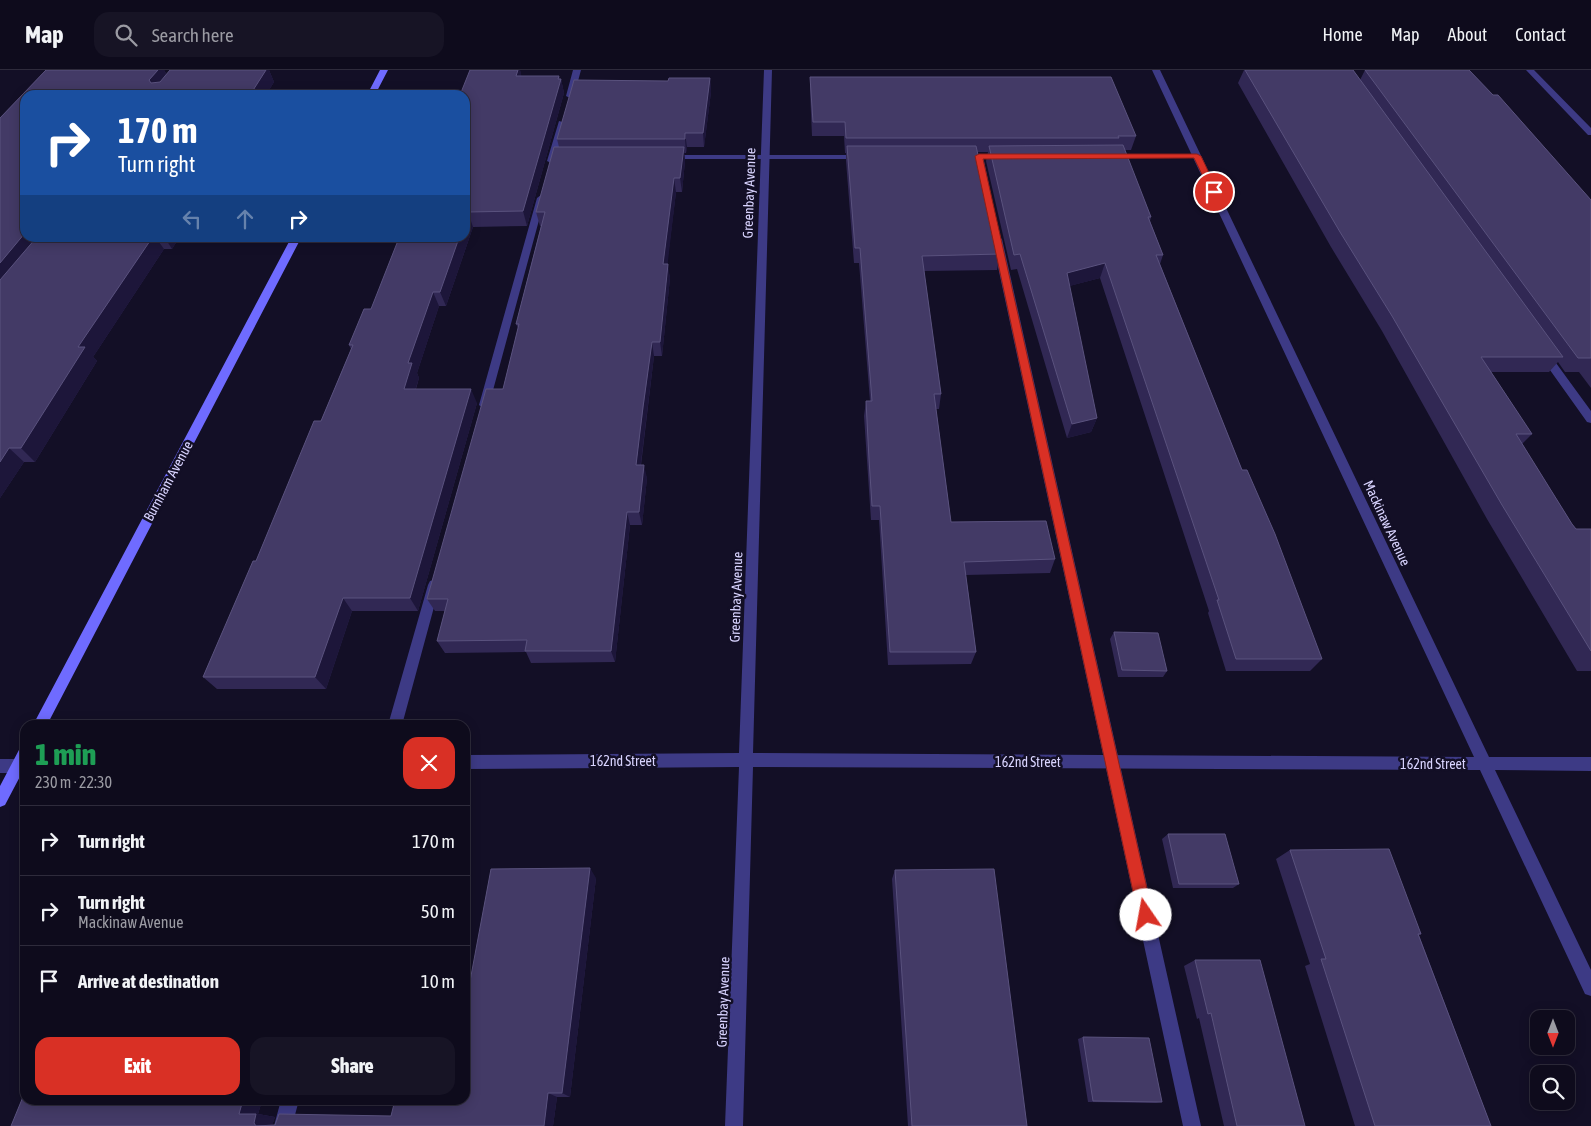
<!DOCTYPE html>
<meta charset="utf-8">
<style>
body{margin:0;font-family:"Asap Condensed",sans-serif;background:#171425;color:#f1f3f6;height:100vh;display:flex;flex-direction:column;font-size:19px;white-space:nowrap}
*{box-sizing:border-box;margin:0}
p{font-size:16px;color:#9b9ba3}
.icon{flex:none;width:28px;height:28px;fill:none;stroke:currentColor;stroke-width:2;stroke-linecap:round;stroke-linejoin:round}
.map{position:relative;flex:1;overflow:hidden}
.details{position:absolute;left:20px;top:650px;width:450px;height:385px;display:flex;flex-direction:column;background:#0e0b1c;border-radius:15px;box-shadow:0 2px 12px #0003,0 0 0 1px #2e2b3b}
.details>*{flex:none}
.top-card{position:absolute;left:20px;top:20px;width:450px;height:152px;border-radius:15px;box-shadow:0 2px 12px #0003,0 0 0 1px #2e2b3b;background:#1a4fa0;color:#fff;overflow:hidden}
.needle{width:32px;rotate:180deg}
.buttons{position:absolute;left:1530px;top:940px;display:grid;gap:10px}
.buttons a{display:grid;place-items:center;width:45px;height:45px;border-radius:10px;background:#0e0b1c;box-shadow:0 2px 12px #0003,0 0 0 1px #2e2b3b;font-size:25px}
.pin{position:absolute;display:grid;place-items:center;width:42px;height:42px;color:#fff;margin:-21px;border:2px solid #fff;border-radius:50%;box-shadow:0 1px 5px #0007}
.me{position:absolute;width:55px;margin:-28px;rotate:348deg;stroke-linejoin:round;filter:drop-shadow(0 0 4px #0008)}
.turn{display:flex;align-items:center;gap:18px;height:105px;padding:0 15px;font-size:22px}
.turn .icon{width:65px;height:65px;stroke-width:2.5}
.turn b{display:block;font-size:35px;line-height:42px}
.lanes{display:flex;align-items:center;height:48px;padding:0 15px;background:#0003;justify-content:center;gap:25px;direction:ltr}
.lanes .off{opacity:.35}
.round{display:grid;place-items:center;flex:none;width:52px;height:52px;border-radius:15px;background:#171425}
.head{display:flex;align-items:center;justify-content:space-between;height:85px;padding:0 15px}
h1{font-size:30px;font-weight:800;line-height:38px;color:#1e9e55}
.action{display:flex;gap:10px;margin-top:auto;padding:10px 15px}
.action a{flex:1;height:58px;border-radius:15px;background:#d93025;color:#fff;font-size:20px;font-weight:800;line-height:58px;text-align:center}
.action a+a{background:#171425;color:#f1f3f6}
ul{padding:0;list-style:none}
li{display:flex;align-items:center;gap:15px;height:70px;padding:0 15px;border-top:1px solid #2e2b3b}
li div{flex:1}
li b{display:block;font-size:19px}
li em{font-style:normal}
header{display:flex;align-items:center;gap:30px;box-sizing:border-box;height:70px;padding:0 25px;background:#0e0b1c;border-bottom:1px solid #2e2b3b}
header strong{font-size:24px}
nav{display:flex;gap:28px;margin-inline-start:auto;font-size:18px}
.search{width:350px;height:45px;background:#171425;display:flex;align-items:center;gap:12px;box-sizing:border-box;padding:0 18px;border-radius:15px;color:#9b9ba3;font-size:19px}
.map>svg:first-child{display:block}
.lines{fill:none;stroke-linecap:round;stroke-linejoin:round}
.lane{fill:#3d3a85;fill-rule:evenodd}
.street{fill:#3d3a85;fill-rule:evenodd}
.secondary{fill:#6f6bff;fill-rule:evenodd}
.wall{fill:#312854}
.shaded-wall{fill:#1d163a}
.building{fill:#433a66;stroke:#5a527e}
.route{fill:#d93025;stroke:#8d1f18}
.labels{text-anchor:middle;stroke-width:5;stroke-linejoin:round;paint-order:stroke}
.street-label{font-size:14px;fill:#d9d4ff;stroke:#130f26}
</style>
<header>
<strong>Map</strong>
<div class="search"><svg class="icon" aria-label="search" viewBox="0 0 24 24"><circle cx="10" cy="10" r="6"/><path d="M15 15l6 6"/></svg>Search here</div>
<nav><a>Home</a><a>Map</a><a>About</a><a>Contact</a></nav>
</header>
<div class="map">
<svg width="1591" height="1056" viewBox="0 0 1591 1056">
<rect width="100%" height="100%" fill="#130f26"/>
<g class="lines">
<path class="lane" d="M573 0H581L574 26 570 28 566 26Z
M559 51 566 53 555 91 551 93 547 91Z
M976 84 983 86 991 125 990 127 983 125Z
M1107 84H1197L1201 86 1197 88H1107Z
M664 85H862L866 87 862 89H664Z
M541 125 545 128 489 335 484 339 479 335 537 128Z
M997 166 1002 169 1201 1056H1183L992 169Z
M1544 281 1548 282 1591 341V353L1587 352 1540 286 1539 284Z
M434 510 438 511 440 515 402 655H388L428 515 430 511Z
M281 1030H299L292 1056H274Z"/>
<path class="street" d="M764 0H772L753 683 1474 687 1152 0H1160L1489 687H1591V701L1495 700 1591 900V926L1585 924 1480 700 753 697 743 1056H725L739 697 465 699V685L739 683Z
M1526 0H1534L1591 58V65H1588Z
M0 689H25V703H0Z"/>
<path class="secondary" d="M380 0H388L375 25H367Z
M291 168H301L47 655H33Z
M25 677V697L5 735 0 737V716L20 678Z"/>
</g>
<path class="wall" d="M46 0H164L167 5 170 0H269L274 12 266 25H25V168H179L172 179H164L93 287 97 291 35 392H24L0 428V48Z
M470 0H520L521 6H559L560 9H561L564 23 527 156 473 157 446 236H439L417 303 419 308 416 319 477 333 418 541H352L326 619H217L203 607 321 351 351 279 349 275 371 239 465 168Z
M1244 0H1353L1360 10 1365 0 1591 130V318L1579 302H1565L1558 292 1549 302H1491L1532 364 1522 374 1572 454 1576 459H1591V601H1577L1487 449 1382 261 1331 177 1238 13Z
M810 7 1136 66 1131 80H1124L1151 147 1150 151 1163 185 1160 194 1242 400 1322 589 1310 601H1226L1208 543 1209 541 1100 208 1069 216 1097 348 1091 362 1067 368 1017 199 1011 200 986 91 988 82H978L1000 184 997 200 924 201 941 324 939 339H936L951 452 1055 489 1050 503 966 505 976 582 971 594 888 595 879 450H871L864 346 866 331H870L859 193H854L846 91V83H845L844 66H812L810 21Z
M710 8 711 22 704 77H687L686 83H684L685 91 682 122H676L667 194 670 208 662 286H654L641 395 647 408 642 455H630L615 592 531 593 526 582 445 583 437 571 445 541H435L427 529 503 319 518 258 516 254 541 156H540L536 142 559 77 557 69 668 11Z
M1114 562 1167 601 1163 607H1118L1110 569Z
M1168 764 1239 814 1233 818H1173L1162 769Z
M1290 780 1421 864 1419 865 1491 1056H1355L1305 896 1310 894 1276 789Z
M895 800 1027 1056H908L892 809Z
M596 808 570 1027H557L553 1056H11L262 1031 258 1044 275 1047 272 1055 391 1046Z
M1195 890 1305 1056H1224L1199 948 1197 949 1184 896Z
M1083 967 1162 1032 1156 1033 1088 1032 1078 969Z"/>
<path class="shaded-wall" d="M158 0H164L169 9 158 24 149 10Z
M266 0H269L274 12 266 25H250Z
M518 0H520L523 12 516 6Z
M559 6 561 12V9L564 23 527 156 523 141Z
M710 8 711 22 704 77 703 63Z
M685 63 687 77 686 83 685 69Z
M684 77 685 91 682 122 680 108Z
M674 108 676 122 666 208 663 194Z
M468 142 473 157 446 236 440 222 459 168H465V151Z
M25 163V168H45L0 222V193Z
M152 168H156L164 179 93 287 97 291 35 392 21 378 78 277Z
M165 168H179L172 179Z
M1105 193 1100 208 1062 218 1067 203Z
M668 194 670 208 662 286 660 272Z
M433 222 439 236 417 303 419 308 411 333 404 319 408 293Z
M652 272 654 286 639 408 636 395Z
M471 319 477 333 418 541 410 528Z
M1097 348 1091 362 1067 368 1072 354Z
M9 378 24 392 0 428V392Z
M644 395 647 408 642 455 639 442Z
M627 442 630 455 615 592 611 581Z
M343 528 352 541 326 619 315 607Z
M590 798 596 808 570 1027 562 1023Z
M548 1023 557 1027 553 1056H544Z
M243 1030H255L262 1031 258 1044 275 1047 272 1056H256L254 1053 239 1044Z"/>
<path class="building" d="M46 0H158L149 10 151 13 160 12 170 0H266L250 25H25V163L0 193V48Z
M470 0H518L516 6H559L558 9H561L523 141 468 142 465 151V25H460Z
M1245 0H1353L1563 287H1481L1532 364H1516L1572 454 1576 459H1591V581L1502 435 1392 246 1340 162Z
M1365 0H1469L1493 25H1498L1591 130V288H1578Z
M810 7H1111L1136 66H1118L1119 68H846L845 52H813Z
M669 8H710L703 63H685V69H557L574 10 668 11Z
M1123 75 1151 147H1148L1163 185H1156L1242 400H1247L1275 464 1322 589H1236L1217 530H1219L1105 193 1067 203 1097 348 1072 354 1020 184 1014 185 989 76Z
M847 76H976L1000 184 922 186 941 324H934L951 452 1046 451 1055 489 964 492 976 582H890L880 436H872L869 389 866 331H872L860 178H855Z
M554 77H684L680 108H674L663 194H668L660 272H652L643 337 636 395H644L639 442H627L611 581H525L527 570 437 571 448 529H427L486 319H503L519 254H516L545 142H536Z
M36 168H152L78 277H85L21 378H9L0 392V210Z
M399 168H459L440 222H433L408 293H412L404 319H471L410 528H343L315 607H203L253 491H256L314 351H321L353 275H349L364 239H371Z
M1114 562 1158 563 1167 601 1122 600Z
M1168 764H1225L1239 814H1179Z
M1389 779 1421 864H1418L1491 1056H1375L1321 889H1326L1290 780Z
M590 798 562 1023H548L544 1056H11L25 1022V1030H243L239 1044H256L254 1053 256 1056 275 1055 279 1044 391 1046 395 1030H465V938L491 799Z
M994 799 1027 1056H912L895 800Z
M1195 890H1260L1305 1056H1237L1211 943 1208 944Z
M1083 967 1149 968 1162 1032 1093 1031Z"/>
<path class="route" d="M979 84H1197L1201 86 1218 122 1211 123 1194 88 983 89 1153 845 1151 850 1146 852 1140 850 1138 845 975 86Z"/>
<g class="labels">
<g class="street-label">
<text transform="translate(749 123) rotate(-88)" y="5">Greenbay Avenue</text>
<text transform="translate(168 411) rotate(-62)" y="5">Burnham Avenue</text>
<text transform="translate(1387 453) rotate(65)" y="5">Mackinaw Avenue</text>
<text transform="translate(736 527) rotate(-88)" y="5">Greenbay Avenue</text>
<text x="623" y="696">162nd Street</text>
<text x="1028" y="697">162nd Street</text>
<text x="1433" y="699">162nd Street</text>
<text transform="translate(723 932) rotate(-88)" y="5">Greenbay Avenue</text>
</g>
</g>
</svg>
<div class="buttons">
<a><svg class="needle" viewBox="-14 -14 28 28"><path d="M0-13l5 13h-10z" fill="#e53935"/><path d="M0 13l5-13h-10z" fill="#9b9ba3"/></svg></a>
<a><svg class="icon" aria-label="search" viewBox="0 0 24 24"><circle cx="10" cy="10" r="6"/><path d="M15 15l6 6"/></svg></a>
</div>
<div class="pin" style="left:1214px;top:122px;background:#d93025"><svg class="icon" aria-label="arrive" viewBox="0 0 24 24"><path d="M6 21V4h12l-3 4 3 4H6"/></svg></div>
<svg class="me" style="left:1146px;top:845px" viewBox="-20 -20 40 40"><circle r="19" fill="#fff"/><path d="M0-13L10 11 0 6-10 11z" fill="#d93025"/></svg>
<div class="top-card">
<div class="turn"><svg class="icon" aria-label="right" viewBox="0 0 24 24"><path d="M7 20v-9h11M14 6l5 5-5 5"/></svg><div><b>170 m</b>Turn right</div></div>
<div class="lanes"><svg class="icon off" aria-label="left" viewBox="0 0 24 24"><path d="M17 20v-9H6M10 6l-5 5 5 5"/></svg><svg class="icon off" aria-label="ahead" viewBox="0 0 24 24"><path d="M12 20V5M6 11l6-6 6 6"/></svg><svg class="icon" aria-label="right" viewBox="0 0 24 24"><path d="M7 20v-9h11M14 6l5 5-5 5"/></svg></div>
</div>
<section class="details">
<div class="head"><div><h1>1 min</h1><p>230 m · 22:30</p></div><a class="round" style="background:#d93025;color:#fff"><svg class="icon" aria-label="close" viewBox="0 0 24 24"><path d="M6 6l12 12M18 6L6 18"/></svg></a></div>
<ul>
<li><svg class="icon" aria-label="right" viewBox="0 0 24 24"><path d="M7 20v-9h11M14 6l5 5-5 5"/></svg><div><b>Turn right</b></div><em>170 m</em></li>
<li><svg class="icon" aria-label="right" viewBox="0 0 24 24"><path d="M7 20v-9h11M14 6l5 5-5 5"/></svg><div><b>Turn right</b><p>Mackinaw Avenue</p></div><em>50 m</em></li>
<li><svg class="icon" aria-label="arrive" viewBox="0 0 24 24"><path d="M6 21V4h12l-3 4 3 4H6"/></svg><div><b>Arrive at destination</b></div><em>10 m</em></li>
</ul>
<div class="action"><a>Exit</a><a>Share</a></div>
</section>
</div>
